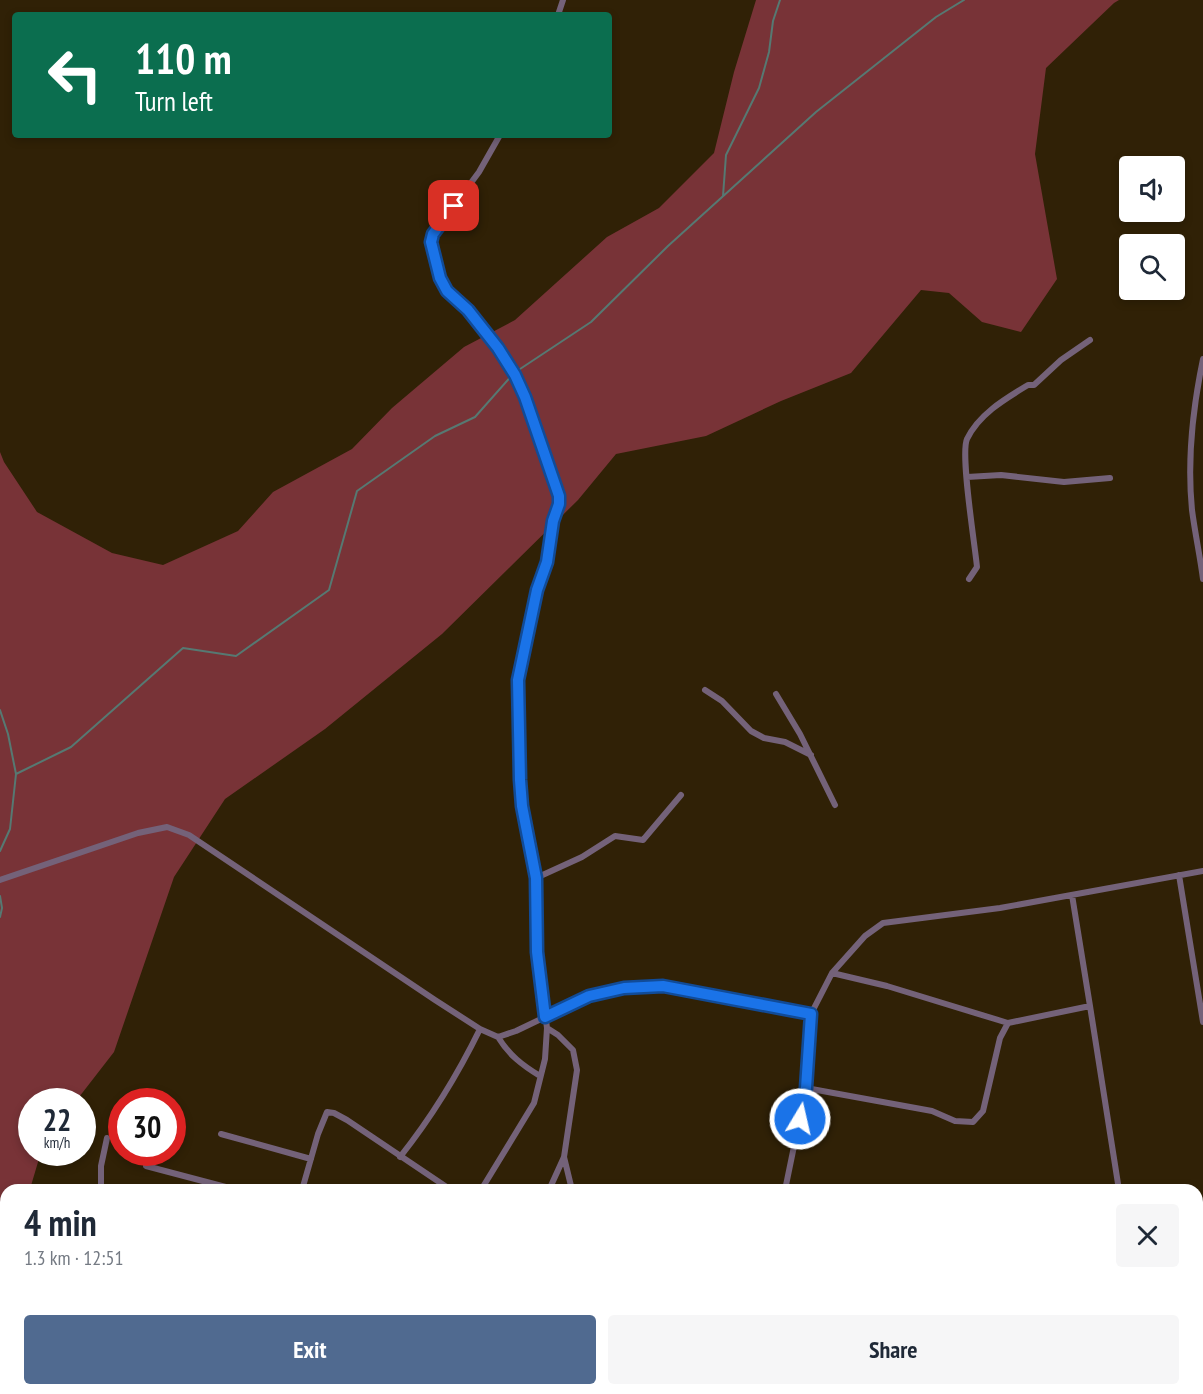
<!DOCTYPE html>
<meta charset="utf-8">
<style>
body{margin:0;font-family:"PT Sans Narrow",sans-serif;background:#f6f6f7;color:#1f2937;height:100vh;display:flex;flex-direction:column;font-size:22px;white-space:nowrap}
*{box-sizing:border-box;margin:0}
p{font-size:20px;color:#747a83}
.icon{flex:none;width:33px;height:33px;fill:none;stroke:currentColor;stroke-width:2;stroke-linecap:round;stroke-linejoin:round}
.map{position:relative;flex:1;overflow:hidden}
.sheet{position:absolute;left:0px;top:1184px;width:1203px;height:212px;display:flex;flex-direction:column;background:#fff;border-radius:18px 18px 0 0;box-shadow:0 3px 9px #0003}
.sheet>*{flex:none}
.top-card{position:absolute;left:12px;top:12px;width:600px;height:126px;border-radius:6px;box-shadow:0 3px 9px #0003;background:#0b6e4f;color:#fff;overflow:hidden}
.buttons{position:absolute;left:1119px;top:156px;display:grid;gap:12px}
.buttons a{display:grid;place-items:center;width:66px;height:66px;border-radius:6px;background:#fff;box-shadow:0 3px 9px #0003;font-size:30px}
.speed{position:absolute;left:18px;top:1088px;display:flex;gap:12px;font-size:30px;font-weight:700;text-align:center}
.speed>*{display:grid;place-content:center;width:78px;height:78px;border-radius:50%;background:#fff;box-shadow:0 3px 9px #0003;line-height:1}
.speed small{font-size:15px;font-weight:400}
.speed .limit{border:9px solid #d22;background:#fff;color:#111}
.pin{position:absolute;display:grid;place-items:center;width:51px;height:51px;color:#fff;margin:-26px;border-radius:12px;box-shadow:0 3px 9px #0006}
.me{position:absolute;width:66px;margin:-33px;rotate:9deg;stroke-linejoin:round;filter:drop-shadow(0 0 4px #0008)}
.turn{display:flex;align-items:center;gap:21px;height:126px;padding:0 24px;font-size:27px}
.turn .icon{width:78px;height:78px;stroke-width:2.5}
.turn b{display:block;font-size:42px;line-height:51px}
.round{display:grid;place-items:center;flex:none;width:63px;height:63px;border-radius:6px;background:#f6f6f7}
.headline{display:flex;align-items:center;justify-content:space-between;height:102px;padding:0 24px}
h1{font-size:36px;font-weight:800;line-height:45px}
.button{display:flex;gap:12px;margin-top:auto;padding:12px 24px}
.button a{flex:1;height:69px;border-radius:6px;background:#506a90;color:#fff;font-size:24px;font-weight:800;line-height:69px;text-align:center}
.button a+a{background:#f6f6f7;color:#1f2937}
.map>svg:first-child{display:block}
.green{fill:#783337}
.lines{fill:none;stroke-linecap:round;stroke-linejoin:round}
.stream{stroke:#567972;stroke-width:2}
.minor{stroke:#746279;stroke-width:6}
.route-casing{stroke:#114b97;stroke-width:15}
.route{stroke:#1a73e8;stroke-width:10}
</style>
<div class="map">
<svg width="1203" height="1394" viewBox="0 0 1203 1394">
<rect width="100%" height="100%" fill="#302106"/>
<path class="green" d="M756 0H1119L1114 3 1046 68 1035 154 1057 279 1021 332 982 322 949 293 921 290 851 373 781 401 706 436 616 454 578 500 442 634 325 729 225 799 174 877 114 1052 76 1101H32V1152H41L30 1189 6 1190V1275L0 1295V452L4 462 37 512 112 553 163 565 238 531 273 492 352 449 392 408 464 347 515 320 607 237 659 208 714 153 734 72Z"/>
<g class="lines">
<path class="stream" d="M723 196 726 155 759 88 769 52 773 21 780 0
M0 710 8 734 16 774 10 829 0 851
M16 774 71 747 183 648 236 656 329 590 357 491 435 436 475 417 514 373 591 322 668 246 816 112 936 17 964 0
M0 896 2 908 0 917"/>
<path class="minor" d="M558 15 563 0
M500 135 479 172 433 234 431 242 442 284 447 291 469 311 498 348 515 375 525 397 559 496V504L553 521 547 562 538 589 518 680V733L522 806 536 878 537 952 547 1028 558 1035 573 1050 577 1070 564 1157 549 1190
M1203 359C1193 407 1187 460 1192 510 1195 533 1200 556 1203 579
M967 477 1001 475 1064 482 1110 478
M969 579 977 567C975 545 960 454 967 439 979 414 1005 399 1028 385H1034L1061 360 1090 340
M705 690 722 701 751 731 764 738 785 742 811 755
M776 694 800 734 835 805
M1179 875 1203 1022
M536 878 582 857 615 836 643 840 681 795
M0 880 138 833 167 827 189 835 435 1000 480 1029 498 1037 516 1031 589 996 624 988 662 986 811 1014
M1072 895 1090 1006
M832 973 887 986 1008 1023
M498 1037C509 1055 522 1065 540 1076
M806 1088 932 1111 955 1121 973 1122 983 1111 1000 1038 1008 1023 1090 1006 1119 1190
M221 1134 311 1159
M400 1157C431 1118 458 1074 480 1029
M564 1157 572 1190
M146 1166 237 1190
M101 1190V1166L107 1138
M302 1190 318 1134 327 1112 334 1113 347 1120 451 1190
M481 1190 534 1103 545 1059 547 1028
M785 1190 806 1088 811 1014 832 973 865 936 883 923 1000 908 1203 871
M1197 1288 1203 1286
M121 1389 131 1394
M709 1389V1394
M869 1389V1392L902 1394
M1168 1389 1170 1394
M7 1394 9 1389
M243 1394 245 1389
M519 1394 520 1389
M676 1394V1389
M808 1394V1389
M853 1394 869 1392
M918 1394V1389
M955 1394V1389"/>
</g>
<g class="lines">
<defs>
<path id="route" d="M454 206 433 234 431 242 440 278 447 291 468 310 498 348 515 375 525 397 559 496V504L553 521 547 562 537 590 518 680 520 780 522 806 536 878 537 952 545 1017 589 996 624 988 663 986 811 1014 806 1088 800 1119"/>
</defs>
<use href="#route" class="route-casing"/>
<use href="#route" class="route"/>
</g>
</svg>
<div class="buttons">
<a><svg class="icon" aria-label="sound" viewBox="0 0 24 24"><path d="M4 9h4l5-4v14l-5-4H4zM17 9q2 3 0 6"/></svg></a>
<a><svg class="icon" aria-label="search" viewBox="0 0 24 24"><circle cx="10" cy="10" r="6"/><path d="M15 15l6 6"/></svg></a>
</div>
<div class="speed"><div>22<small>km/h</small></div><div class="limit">30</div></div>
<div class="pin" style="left:454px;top:206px;background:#d93025"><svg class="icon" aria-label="arrive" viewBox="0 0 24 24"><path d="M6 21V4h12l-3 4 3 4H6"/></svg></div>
<svg class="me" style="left:800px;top:1119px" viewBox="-20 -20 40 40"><circle r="17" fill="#1a73e8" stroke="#fff" stroke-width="3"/><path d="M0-11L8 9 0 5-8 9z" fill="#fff"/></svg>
<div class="top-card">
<div class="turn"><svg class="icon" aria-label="left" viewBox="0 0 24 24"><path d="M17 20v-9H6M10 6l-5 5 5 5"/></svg><div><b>110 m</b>Turn left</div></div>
</div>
<section class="sheet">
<div class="headline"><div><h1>4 min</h1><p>1.3 km · 12:51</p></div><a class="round"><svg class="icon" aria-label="close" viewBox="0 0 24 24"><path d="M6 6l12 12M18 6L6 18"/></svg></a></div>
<div class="button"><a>Exit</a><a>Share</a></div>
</section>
</div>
